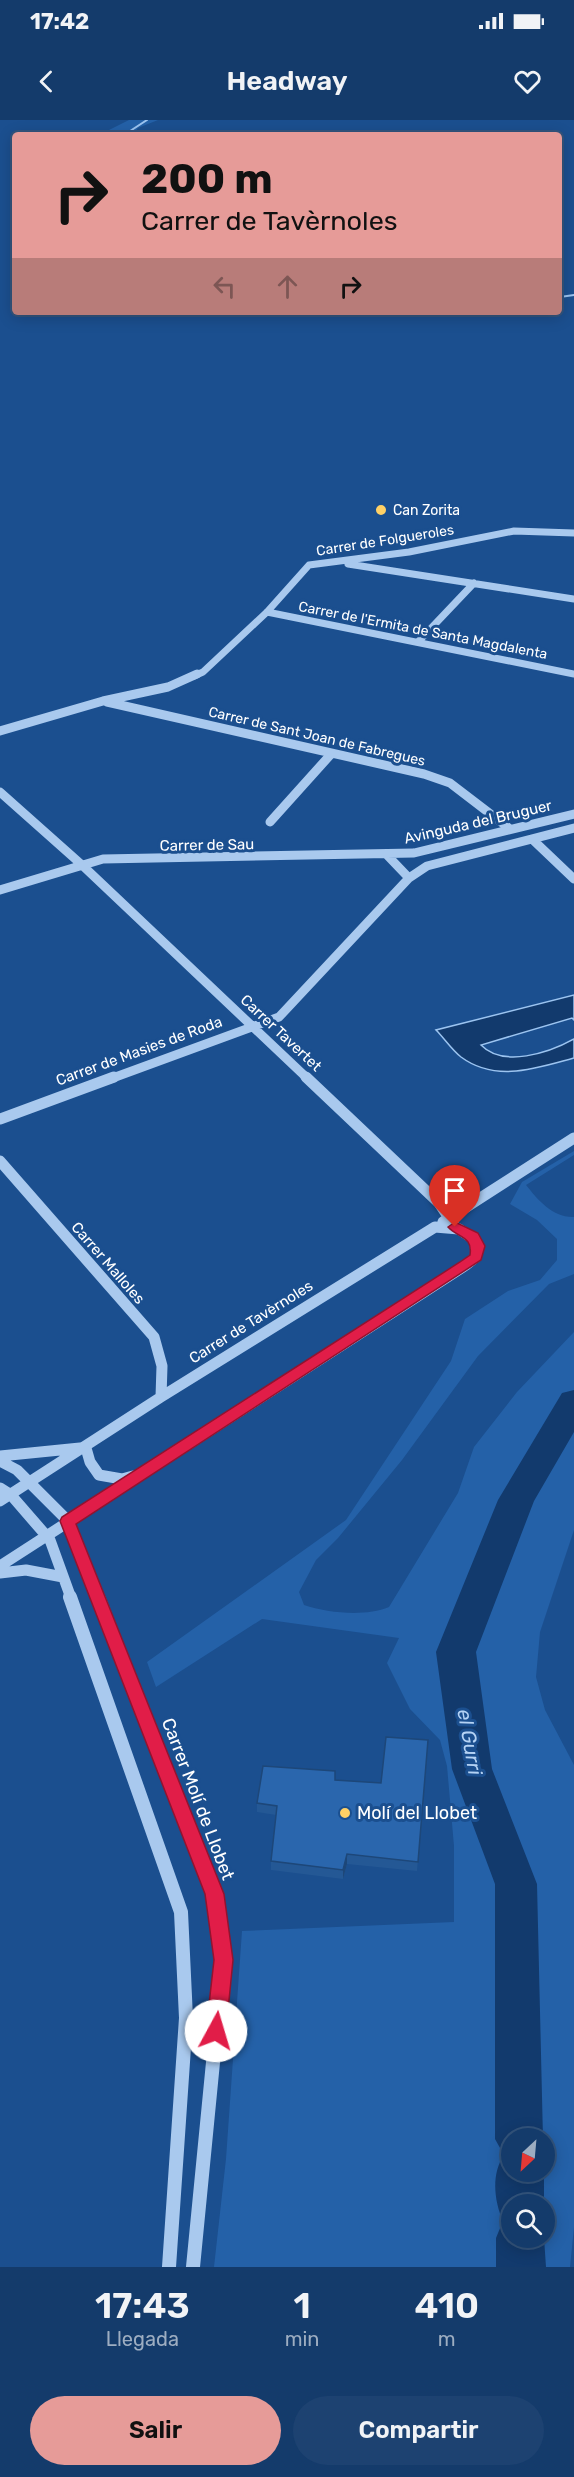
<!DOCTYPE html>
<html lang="es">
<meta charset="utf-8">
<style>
body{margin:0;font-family:Rubik,sans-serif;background:#1d4271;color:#f1f3f6;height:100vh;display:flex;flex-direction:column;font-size:22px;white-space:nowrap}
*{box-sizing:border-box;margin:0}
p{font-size:20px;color:#9dadc1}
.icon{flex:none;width:33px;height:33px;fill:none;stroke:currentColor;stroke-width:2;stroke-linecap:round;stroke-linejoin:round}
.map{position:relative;height:2147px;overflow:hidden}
.side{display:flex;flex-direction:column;background:#143b6b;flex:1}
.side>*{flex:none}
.top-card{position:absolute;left:12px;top:12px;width:550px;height:183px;border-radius:6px;box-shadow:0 3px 15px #0003,0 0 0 2px #33557e;background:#e69b98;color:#111;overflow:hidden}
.needle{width:39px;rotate:206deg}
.tools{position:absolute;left:501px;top:2008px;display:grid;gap:12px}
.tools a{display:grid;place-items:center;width:54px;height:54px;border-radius:50%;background:#143b6b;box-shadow:0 3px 15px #0003,0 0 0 2px #33557e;font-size:30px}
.pin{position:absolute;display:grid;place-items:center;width:51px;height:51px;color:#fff;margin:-62px -26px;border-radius:50% 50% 50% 0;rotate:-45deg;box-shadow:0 0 6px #0007}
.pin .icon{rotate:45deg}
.me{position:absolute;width:66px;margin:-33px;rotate:6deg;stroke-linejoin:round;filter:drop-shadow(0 0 4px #0008)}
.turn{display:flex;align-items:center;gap:21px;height:126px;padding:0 30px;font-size:27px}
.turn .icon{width:78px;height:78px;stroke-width:2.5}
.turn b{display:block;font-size:42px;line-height:51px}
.lanes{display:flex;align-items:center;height:57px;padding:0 30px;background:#0003;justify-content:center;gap:30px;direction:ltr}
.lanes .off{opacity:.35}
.eta{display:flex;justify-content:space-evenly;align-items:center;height:102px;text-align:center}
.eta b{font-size:36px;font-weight:600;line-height:42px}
.cta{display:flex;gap:12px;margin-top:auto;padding:12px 30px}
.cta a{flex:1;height:69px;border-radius:36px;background:#e69b98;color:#111;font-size:24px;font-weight:600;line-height:69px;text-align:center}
.cta a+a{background:#1d4271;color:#f1f3f6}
.status{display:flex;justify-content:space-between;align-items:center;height:42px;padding:0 30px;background:#143b6b;direction:ltr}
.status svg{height:16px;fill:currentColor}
header{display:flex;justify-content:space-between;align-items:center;height:78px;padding:0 30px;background:#143b6b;font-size:27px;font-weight:600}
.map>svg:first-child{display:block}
.green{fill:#2461a8;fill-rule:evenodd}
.water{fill:#123a6d;stroke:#9cc4f0;stroke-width:1.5}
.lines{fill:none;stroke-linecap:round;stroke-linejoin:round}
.stream{stroke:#9cc4f0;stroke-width:2}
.river{fill:#123a6d;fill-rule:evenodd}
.minor-far3{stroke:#a9c9ee;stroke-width:7}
.minor-far2{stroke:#a9c9ee;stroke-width:9}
.minor-far1{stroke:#a9c9ee;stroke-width:11}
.minor{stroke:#a9c9ee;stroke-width:14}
.wall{fill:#245895}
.shaded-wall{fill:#1d4779}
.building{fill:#2a66ad;stroke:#1d4779;stroke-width:1.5}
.route{fill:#e11d48;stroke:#92132f;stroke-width:1.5}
.poi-dot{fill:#ffd166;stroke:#1b4f8f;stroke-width:2}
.labels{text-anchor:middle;stroke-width:6;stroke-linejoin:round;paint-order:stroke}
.far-poi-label{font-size:14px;fill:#fff;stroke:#1b4f8f;text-anchor:start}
.far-street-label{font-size:14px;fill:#fff;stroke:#1b4f8f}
.street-label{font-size:15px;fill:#fff;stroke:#1b4f8f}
.near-street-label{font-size:18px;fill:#fff;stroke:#1b4f8f}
.near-poi-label{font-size:18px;fill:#fff;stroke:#1b4f8f;text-anchor:start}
.near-water-label{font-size:20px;font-style:italic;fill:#b5d3f5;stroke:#1b4f8f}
</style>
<div class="status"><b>17:42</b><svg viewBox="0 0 49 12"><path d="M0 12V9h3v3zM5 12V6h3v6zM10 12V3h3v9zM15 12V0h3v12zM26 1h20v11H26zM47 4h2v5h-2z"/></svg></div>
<header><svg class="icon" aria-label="back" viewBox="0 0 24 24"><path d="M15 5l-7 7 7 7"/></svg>Headway<svg class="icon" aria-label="heart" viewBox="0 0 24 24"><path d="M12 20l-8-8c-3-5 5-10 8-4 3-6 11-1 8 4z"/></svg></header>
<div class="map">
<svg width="574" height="2147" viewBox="0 0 574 2147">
<rect width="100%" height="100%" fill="#1b4f8f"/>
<path class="green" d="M129 0H158L138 8 133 15H107V11Z
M574 1031V1035L526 1065C538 1080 553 1098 574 1097V1154L549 1164 478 1236 402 1340 338 1418 316 1440 299 1472 304 1485C328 1493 365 1497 389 1487L458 1373 474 1327 517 1272 574 1212V1410L540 1512 536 1557 545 1590 574 1645V2107L570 2147H214L226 2039 242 1811 454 1802V1726L447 1646 440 1620 410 1589 387 1543 399 1518 262 1499 156 1567 147 1542 346 1400 451 1241 465 1199 508 1171 540 1160 557 1140V1119L537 1100 510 1084 522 1062ZM512 2019H544V2052H512ZM512 2085H544V2118H512Z"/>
<path class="water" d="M574 875V900L572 898 481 925C503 948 549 933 574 919V938C537 948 496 963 461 937 452 930 444 918 436 910Z"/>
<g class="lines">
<path class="stream" d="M124 15 147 0
M560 177 574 175"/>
<path class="river" d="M574 1270V1312L534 1381 476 1532 492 1649 537 1764 543 2019H512V2052H544V2085H512V2118H544L546 2147H496V2118L503 2101C494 2081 491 2054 504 2035L495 2019V1764L452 1649 436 1532 498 1380 562 1273Z"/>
<path class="minor-far3" d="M348 444 574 479
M267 492 574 554
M418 522 474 463
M194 556 203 552 267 492 309 445 409 432 514 411 574 413"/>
<path class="minor-far2" d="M107 582 424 654 450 663 510 709
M0 611 103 581 168 567 197 554
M0 672 82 745 308 959
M270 702 332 633
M532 719 574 759
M387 735 409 758
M0 770 103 739 414 733 574 694
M110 959 279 897 409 758 427 746 574 708"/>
<path class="minor-far1" d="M306 957 439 1083 455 1107
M0 999 114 957
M0 1041 154 1217 162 1246 161 1277
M443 1102 574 1018
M86 1328 90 1342 99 1355 122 1359 133 1356
M0 1336 80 1328
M0 1341 17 1350 68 1401 98 1478
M0 1368 11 1375 50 1420 71 1478
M0 1381 161 1277 435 1107 459 1109 475 1120 476 1137 466 1145 0 1446
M0 1453 26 1450 63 1457"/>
<path class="minor" d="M70 1477 181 1792 186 1898 169 2147
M98 1477 214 1774 223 1840 193 2147"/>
</g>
<path class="wall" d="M428 1620 417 1751 347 1744 343 1759 271 1750V1741L276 1695 257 1692V1683L335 1660 381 1663Z"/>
<path class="shaded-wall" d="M347 1734V1744L343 1759V1750Z"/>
<path class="building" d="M386 1617 428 1620 418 1742 347 1734 343 1750 271 1741 277 1686 257 1683 263 1646 335 1651V1660L381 1663Z"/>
<path class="route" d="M455 1102 478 1113 485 1126 481 1140 76 1404 224 1774 233 1840 226 1911 223 1917 216 1920 209 1917 206 1911 214 1840 205 1774 60 1401 62 1397 460 1142 470 1135C473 1116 458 1118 448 1107Z"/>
<g class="poi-dot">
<circle cx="381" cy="390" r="6"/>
<circle cx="345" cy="1693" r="6"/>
</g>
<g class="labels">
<g class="far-poi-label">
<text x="393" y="395">Can Zorita</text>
</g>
<g class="far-street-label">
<text transform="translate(385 420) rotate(-9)" y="5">Carrer de Folgueroles</text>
<text transform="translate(423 510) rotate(11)" y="5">Carrer de l'Ermita de Santa Magdalenta</text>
<text transform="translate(317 616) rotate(13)" y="5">Carrer de Sant Joan de Fabregues</text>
</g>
<g class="street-label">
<text transform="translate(478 702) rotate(-13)" y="5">Avinguda del Bruguer</text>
<text transform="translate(207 725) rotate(-1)" y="5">Carrer de Sau</text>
<text transform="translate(281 913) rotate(43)" y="5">Carrer Tavertet</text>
<text transform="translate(139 931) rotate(-20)" y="5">Carrer de Masies de Roda</text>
<text transform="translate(108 1143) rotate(49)" y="5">Carrer Malloles</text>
<text transform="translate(251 1202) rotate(-32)" y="5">Carrer de Tavèrnoles</text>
</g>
<g class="near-street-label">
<text transform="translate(198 1679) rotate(69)" y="6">Carrer Molí de Llobet</text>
</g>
<g class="near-poi-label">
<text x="357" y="1699">Molí del Llobet</text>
</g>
<g class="near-water-label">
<text transform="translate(470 1622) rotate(80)" y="7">el Gurri</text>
</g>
</g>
</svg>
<div class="tools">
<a><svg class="needle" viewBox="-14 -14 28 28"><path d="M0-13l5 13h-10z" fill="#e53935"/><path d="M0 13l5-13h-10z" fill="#9dadc1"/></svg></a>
<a><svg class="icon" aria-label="search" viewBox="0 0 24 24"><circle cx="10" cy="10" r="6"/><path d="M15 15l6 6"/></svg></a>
</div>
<div class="pin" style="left:455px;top:1107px;background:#d93025"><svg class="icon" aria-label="arrive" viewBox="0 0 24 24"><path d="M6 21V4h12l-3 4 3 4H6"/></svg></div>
<svg class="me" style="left:216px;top:1911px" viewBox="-20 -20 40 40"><circle r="19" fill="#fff"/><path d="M0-13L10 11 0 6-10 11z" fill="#e11d48"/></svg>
<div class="top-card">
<div class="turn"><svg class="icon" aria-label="right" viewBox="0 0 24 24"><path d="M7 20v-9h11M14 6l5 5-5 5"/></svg><div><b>200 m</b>Carrer de Tavèrnoles</div></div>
<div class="lanes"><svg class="icon off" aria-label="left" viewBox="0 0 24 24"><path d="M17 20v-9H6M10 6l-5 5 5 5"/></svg><svg class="icon off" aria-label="ahead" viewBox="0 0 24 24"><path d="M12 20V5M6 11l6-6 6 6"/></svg><svg class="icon" aria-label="right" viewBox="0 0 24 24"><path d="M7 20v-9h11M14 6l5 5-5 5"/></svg></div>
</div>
</div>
<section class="side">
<div class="eta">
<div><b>17:43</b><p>Llegada</p></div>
<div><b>1</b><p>min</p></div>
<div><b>410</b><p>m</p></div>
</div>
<div class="cta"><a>Salir</a><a>Compartir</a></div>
</section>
